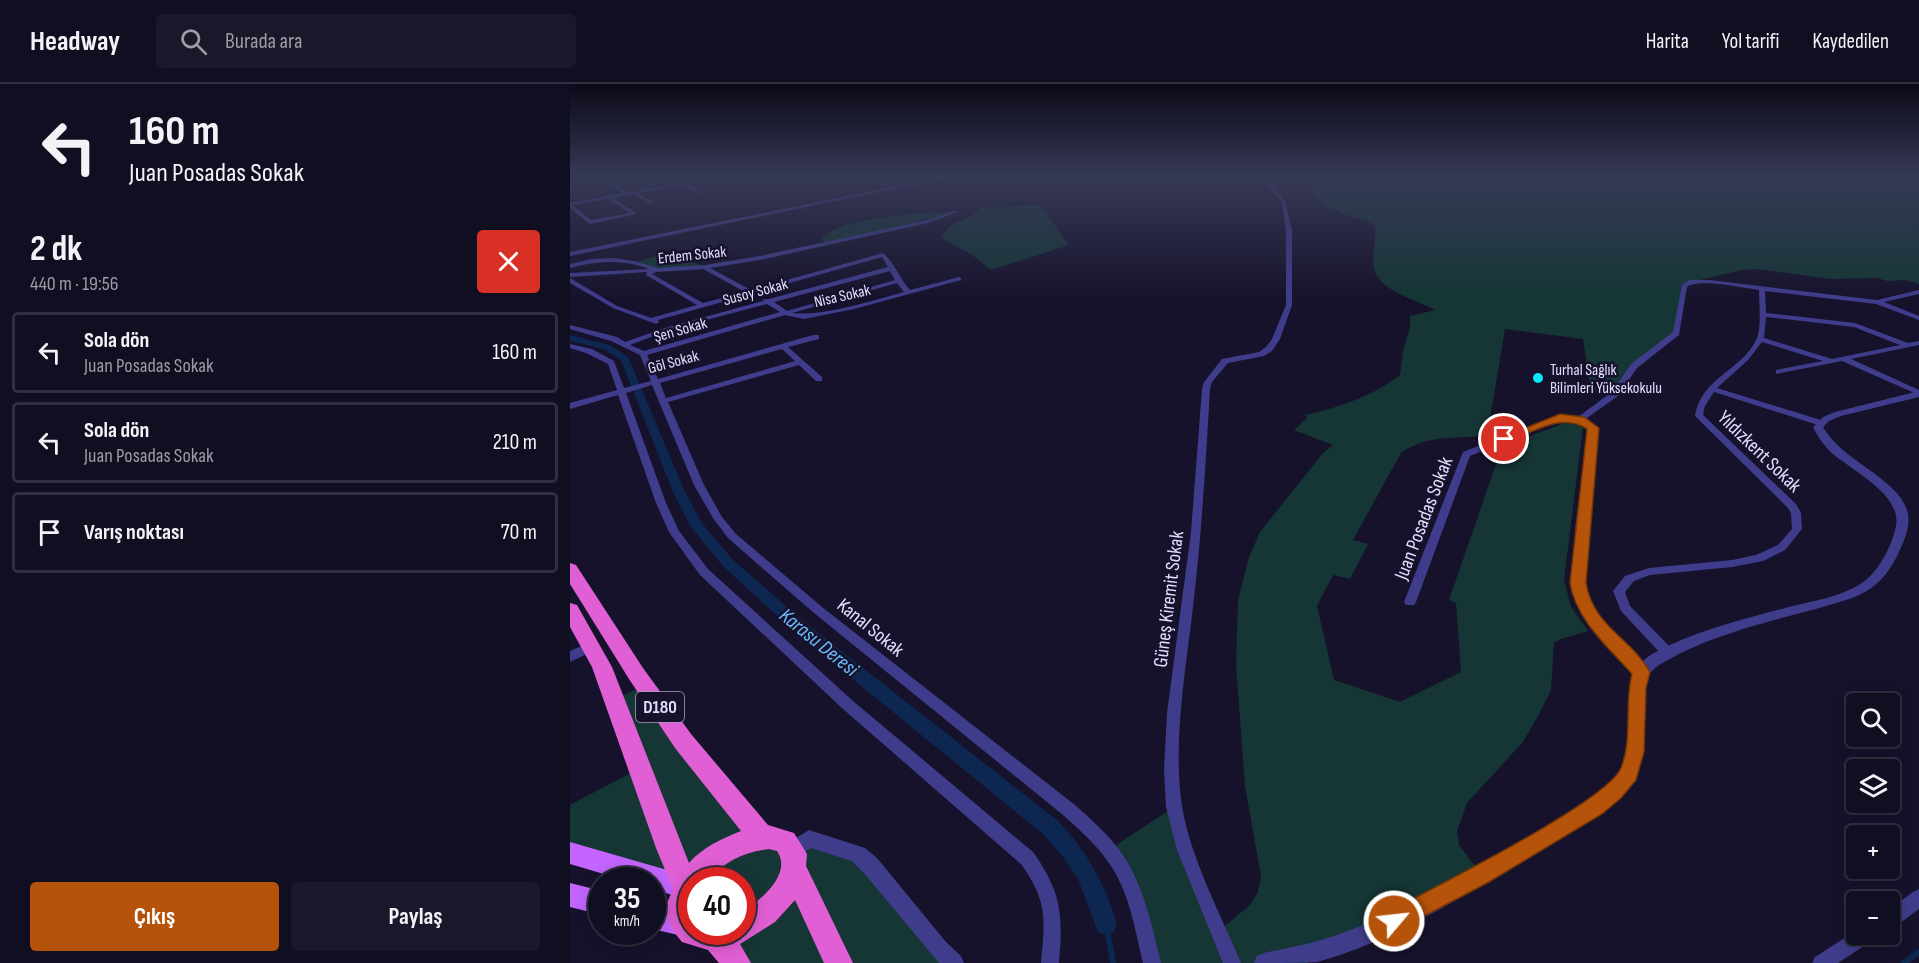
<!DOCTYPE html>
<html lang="tr">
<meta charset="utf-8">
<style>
body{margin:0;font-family:"Sofia Sans Condensed",sans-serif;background:#19172a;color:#f1f3f6;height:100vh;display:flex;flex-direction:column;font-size:22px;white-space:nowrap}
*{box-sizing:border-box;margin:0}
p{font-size:20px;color:#9c9ca5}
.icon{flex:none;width:33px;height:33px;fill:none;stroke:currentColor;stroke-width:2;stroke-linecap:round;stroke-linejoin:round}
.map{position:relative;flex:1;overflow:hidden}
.drawer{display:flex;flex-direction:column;background:#100e21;width:570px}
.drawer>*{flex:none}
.banner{background:#100e21;color:#f1f3f6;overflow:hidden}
.buttons{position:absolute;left:1276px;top:609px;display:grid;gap:12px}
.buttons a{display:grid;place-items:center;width:54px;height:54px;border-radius:6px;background:#100e21;box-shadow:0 3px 15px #0003,0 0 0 2px #302e3f;font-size:30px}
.speed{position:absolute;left:18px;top:783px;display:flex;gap:12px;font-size:30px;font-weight:700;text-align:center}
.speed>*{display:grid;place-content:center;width:78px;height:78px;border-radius:50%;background:#100e21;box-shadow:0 3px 15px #0003,0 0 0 2px #302e3f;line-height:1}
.speed small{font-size:15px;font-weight:400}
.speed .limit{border:9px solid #d22;background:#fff;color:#111}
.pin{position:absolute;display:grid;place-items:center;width:51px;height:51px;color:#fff;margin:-26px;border:3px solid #fff;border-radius:50%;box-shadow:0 2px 6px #0007}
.me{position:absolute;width:66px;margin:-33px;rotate:62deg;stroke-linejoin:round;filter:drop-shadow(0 0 4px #0008)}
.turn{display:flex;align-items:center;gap:21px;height:126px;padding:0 30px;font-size:27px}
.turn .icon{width:78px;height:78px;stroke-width:2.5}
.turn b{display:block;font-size:42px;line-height:51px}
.round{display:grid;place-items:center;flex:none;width:63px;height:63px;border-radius:6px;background:#19172a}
.headline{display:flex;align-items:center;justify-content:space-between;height:102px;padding:0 30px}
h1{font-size:36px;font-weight:700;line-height:45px}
.cta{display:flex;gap:12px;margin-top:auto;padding:12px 30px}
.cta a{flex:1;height:69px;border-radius:6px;background:#b45309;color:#fff;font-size:24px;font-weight:700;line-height:69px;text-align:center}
.cta a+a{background:#19172a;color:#f1f3f6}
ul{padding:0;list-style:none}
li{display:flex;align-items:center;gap:18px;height:81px;margin:0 12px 9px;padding:0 18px;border:3px solid #302e3f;border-radius:6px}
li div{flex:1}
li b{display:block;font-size:22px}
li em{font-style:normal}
header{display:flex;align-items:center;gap:36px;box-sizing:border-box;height:84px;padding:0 30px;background:#100e21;border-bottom:2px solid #302e3f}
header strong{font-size:28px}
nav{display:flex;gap:33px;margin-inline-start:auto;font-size:21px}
.search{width:420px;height:54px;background:#19172a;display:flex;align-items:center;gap:15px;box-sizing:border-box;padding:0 21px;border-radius:6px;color:#9c9ca5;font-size:22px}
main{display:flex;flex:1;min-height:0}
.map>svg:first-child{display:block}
.green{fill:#153635}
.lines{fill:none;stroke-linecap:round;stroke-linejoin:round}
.stream{stroke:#0e2750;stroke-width:6}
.canal{fill:#0e2750;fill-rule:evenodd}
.minor{fill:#3f3d8b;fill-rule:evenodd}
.tertiary{fill:#3f3d8b;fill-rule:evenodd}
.primary{fill:#c365fe;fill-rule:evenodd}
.trunk{fill:#e05fd4;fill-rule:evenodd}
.route{fill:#b45309;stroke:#753606;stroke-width:1.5}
.poi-dot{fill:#0be8fd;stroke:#16122c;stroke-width:2}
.labels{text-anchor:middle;stroke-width:5;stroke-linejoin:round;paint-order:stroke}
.far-street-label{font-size:16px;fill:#e1ddff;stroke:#16122c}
.far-poi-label{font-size:16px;fill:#e1ddff;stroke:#16122c;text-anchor:start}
.shield{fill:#16122c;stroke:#a4a0c0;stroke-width:1.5}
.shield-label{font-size:18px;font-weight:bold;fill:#e1ddff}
.street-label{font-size:20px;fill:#e1ddff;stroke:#16122c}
.water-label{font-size:21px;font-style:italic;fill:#6cbcfe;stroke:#16122c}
</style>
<header>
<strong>Headway</strong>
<div class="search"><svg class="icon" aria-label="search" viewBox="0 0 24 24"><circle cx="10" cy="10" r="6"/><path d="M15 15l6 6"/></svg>Burada ara</div>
<nav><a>Harita</a><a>Yol tarifi</a><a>Kaydedilen</a></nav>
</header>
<main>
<section class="drawer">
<div class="banner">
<div class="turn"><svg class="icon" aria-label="left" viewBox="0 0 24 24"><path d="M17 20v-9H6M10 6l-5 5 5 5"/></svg><div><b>160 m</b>Juan Posadas Sokak</div></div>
</div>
<div class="headline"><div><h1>2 dk</h1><p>440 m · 19:56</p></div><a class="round" style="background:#d93025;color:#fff"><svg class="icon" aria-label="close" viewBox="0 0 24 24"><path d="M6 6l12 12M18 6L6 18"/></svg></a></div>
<ul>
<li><svg class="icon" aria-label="left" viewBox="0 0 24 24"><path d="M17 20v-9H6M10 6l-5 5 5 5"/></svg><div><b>Sola dön</b><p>Juan Posadas Sokak</p></div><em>160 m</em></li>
<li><svg class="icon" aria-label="left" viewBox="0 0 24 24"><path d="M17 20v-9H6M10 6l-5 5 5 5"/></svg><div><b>Sola dön</b><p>Juan Posadas Sokak</p></div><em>210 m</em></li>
<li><svg class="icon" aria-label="arrive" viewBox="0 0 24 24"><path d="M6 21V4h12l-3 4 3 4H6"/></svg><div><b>Varış noktası</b></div><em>70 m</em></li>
</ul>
<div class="cta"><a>Çıkış</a><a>Paylaş</a></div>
</section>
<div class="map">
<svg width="1349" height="879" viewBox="0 0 1349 879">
<rect width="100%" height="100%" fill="#16122c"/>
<path class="green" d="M742 92H1349V200L1336 196 1317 197 1307 194 1260 195 1188 185 1172 186 1117 199 1109 246 1069 278 1040 314 1020 304 1013 255 935 245 917 352C889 354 854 351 831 369L783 456 798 460 780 495 763 491 747 522 764 596 830 618 891 588 886 519 879 516 932 363 997 338 1007 339 1013 343 994 496 1001 523 1018 547 991 555 984 559 981 606 968 632 952 659 897 719 887 747 889 761 911 790 735 870 738 879H582L540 765 604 723 649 847 680 821 688 808 691 792 675 702 666 581 668 516 679 473 690 448 753 369 763 361 724 346 737 334 735 331C768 324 803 312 830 291L833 267 840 244V232L865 226C848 216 808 207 804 184 801 170 807 155 805 141 787 132 729 123 742 92Z
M466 121 471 122 499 161 421 186 401 170 378 158 372 153C383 132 403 138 409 124Z
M386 128 257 159 251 156C264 133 359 128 386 128Z
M94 170 138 183 85 185 67 178Z
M75 601 191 752 239 755 288 770 384 879H167L122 848H172V796H122L116 803 0 769V721L68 685 45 615Z"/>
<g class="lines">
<path class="stream" d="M536 840 543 879
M1334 879 1349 868"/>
<path class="canal" d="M0 251 40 261 58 273 115 408 132 439 163 476 232 536 488 737C518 768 535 800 547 840L544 848 536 851 528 848 508 795 494 774 474 751 220 544 153 482 121 443 103 408 51 276 33 265 0 257Z"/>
<path class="minor" d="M27 92H32L58 108 114 99 134 109 130 110 113 101 68 109 83 118 81 120 63 110 43 114 67 130 20 140 0 124V119L53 109ZM38 115 60 129 21 136 2 121Z
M376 92H386L0 172V168Z
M697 92H701L699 96 716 119 722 147V221L710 255 702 267 694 272 658 279 642 298 640 305C636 375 632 444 624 514 617 579 602 657 612 722 620 773 651 831 671 879H653L607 766 596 723 594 686 597 629 621 448 632 305 634 298 652 275 689 268 696 263 702 255 716 221V147L712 119 695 96Z
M384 127 388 128 358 139 190 176 140 184 181 206 313 169C325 179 329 194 340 206L389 193 391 194V196L284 225 234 235 215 231 77 271 88 295 243 251H249V255L218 263 252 293V297H246L229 281 98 318 134 401 152 433 166 450 252 523 505 721C522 736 539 751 553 771 574 803 582 842 591 879H573C565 846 560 811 541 782 528 762 511 747 493 731L244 529 158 454 143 434 124 401 82 301 56 309 96 419 109 447 138 485 283 617 463 768C492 809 493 831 489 879H471C475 834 478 818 451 780L273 625 130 491 99 448 86 419 48 311 0 325V319L47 306 38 280 16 269 0 264V260L22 265 44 277 54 304 81 297 70 271 41 257 0 245V241L47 253 55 258 98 243 193 217 194 215H199L318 183 312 173 88 236 89 238 86 240 43 224 0 199V194L47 222 81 234 127 221 76 191 77 188 0 193V189L79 185C52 175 27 177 0 184V180L22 175 43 174 64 177 88 184 135 181 190 172 357 136ZM133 185 175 208 133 219 82 190 86 188ZM320 187 325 196 217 227 204 218ZM327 199 334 208C304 216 252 233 222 229ZM197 220 210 228 74 267 60 261 102 245ZM212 265 225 277 96 314 90 299Z
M1140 196 1307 216 1349 206V210L1314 218 1349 232V236L1306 220 1195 207 1196 229 1285 239 1338 259 1349 257V261L1281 275 1349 306V311L1272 277 1206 290V286L1253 277 1192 258 1178 276 1147 304 1254 337V341H1248L1144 308 1135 322 1133 331 1226 420 1231 429 1232 445 1215 466 1193 477 1162 483 1080 491 1064 497 1055 508 1060 522 1103 566 1104 569 1103 572 1098 574 1093 572 1051 527 1043 507 1055 492 1079 484 1162 476 1186 471 1208 461 1222 445 1221 429 1218 424 1125 332C1131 294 1172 286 1186 256 1192 245 1189 219 1189 206 1173 204 1129 194 1117 203L1109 251 1067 284 1048 312 1017 334 1028 346C1023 389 1004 486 1021 523 1032 547 1058 567 1076 585L1078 589 1076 593 1071 594 1066 593C1047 571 1023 551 1010 525 992 489 1014 388 1020 346L1011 338 991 336 900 372 846 518 844 521H836L834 518 893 368 987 331 1008 333 1042 308 1061 280 1103 248 1112 201 1119 196ZM1196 233 1284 243 1330 261 1262 275 1194 254Z
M21 558 25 560 27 563 25 566 0 578V567Z
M1349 805V825L1326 842 1320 845V825L1343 808Z
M1287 846V850H1306L1303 856 1268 879H1242L1245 873Z"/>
<path class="tertiary" d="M1349 307V313L1271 332 1259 337 1253 343C1271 376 1327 394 1337 426 1342 441 1334 457 1328 470 1317 493 1303 507 1279 515 1223 533 1164 543 1111 569 1102 574 1092 578 1084 585 1062 605 1083 666 1063 698 1043 729 1007 743 976 761 905 805 828 856 747 878 729 879 702 879 684 879L687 872 694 869C717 864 741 860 764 852 835 827 900 786 964 749 994 731 1031 718 1050 688 1073 653 1037 595 1084 569 1125 547 1171 536 1215 524 1241 517 1275 513 1296 496 1311 483 1322 461 1326 442 1332 411 1283 387 1263 370 1254 362 1248 353 1243 343L1253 333 1265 328Z
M239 746 295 764 307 774 376 858 391 872 394 879H369L293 788 282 777 241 764 222 776 215 773 213 767 215 761Z"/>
<path class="primary" d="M0 758 125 794V796H122V813L116 815 82 805V796H54L0 780Z
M0 799 32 807V831L0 823Z
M82 820 122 830V848L113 852 82 845Z"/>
<path class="trunk" d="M0 479 6 481 73 584 121 650 198 741 224 749 237 770 236 782 283 879H254L225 816 205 838 170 860 181 879H149L138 866 112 858 104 848 98 835 97 819 103 805 86 764 22 583 0 543V519L7 521 42 583 119 779C133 763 151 755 171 747L105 664 59 595 0 500ZM199 765 207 767C223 790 190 817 172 828V848H122V796H138C155 777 174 768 199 765Z"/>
</g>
<linearGradient id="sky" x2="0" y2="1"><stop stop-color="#0c0a18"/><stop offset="0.43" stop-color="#363956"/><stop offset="1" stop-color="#363956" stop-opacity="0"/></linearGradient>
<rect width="1349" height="215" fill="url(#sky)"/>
<path class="route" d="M990 330 1014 333 1029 344 1016 499C1023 542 1061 554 1080 588L1076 604 1074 668 1066 696 1051 714 1032 730 919 798 824 848 816 845 812 837 816 829C857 807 1037 718 1051 684 1063 655 1054 620 1062 590 1038 563 1006 536 1000 499L1017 345C992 328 963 348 938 358L934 359 928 355Z"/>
<circle class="poi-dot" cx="968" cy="294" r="6"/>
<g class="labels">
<g class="far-street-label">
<text transform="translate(122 170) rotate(-6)" y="6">Erdem Sokak</text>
<text transform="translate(185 207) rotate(-15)" y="6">Susoy Sokak</text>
<text transform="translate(272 211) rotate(-13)" y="6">Nisa Sokak</text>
<text transform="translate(110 245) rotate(-16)" y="6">Şen Sokak</text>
<text transform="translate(103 277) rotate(-15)" y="6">Göl Sokak</text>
</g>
<g class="far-poi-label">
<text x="980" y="291">Turhal Sağlık<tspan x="980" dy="18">Bilimleri Yüksekokulu</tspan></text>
</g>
<rect class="shield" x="66" y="608" width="48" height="30" rx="4.5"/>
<g class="shield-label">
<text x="90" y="629">D180</text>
</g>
<g class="street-label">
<text transform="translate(1190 367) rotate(44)" y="7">Yıldızkent Sokak</text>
<text transform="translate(853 434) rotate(-69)" y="7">Juan Posadas Sokak</text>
<text transform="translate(598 515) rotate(-83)" y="7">Güneş Kiremit Sokak</text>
<text transform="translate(301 543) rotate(39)" y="7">Kanal Sokak</text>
</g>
<g class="water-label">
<text transform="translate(249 558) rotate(39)" y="7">Karasu Deresi</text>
</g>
</g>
</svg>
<div class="buttons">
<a><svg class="icon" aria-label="search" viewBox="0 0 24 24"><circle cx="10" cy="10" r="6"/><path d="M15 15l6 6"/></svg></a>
<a><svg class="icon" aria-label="layers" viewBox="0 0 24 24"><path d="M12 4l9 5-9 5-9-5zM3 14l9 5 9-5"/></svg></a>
<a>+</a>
<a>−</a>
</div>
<div class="speed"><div>35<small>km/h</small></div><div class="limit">40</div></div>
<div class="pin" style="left:934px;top:355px;background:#d93025"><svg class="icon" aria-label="arrive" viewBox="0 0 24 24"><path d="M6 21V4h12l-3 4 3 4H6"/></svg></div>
<svg class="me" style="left:824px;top:837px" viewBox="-20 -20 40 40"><circle r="17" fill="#b45309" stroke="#fff" stroke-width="3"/><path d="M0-11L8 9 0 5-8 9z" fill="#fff"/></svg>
</div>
</main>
